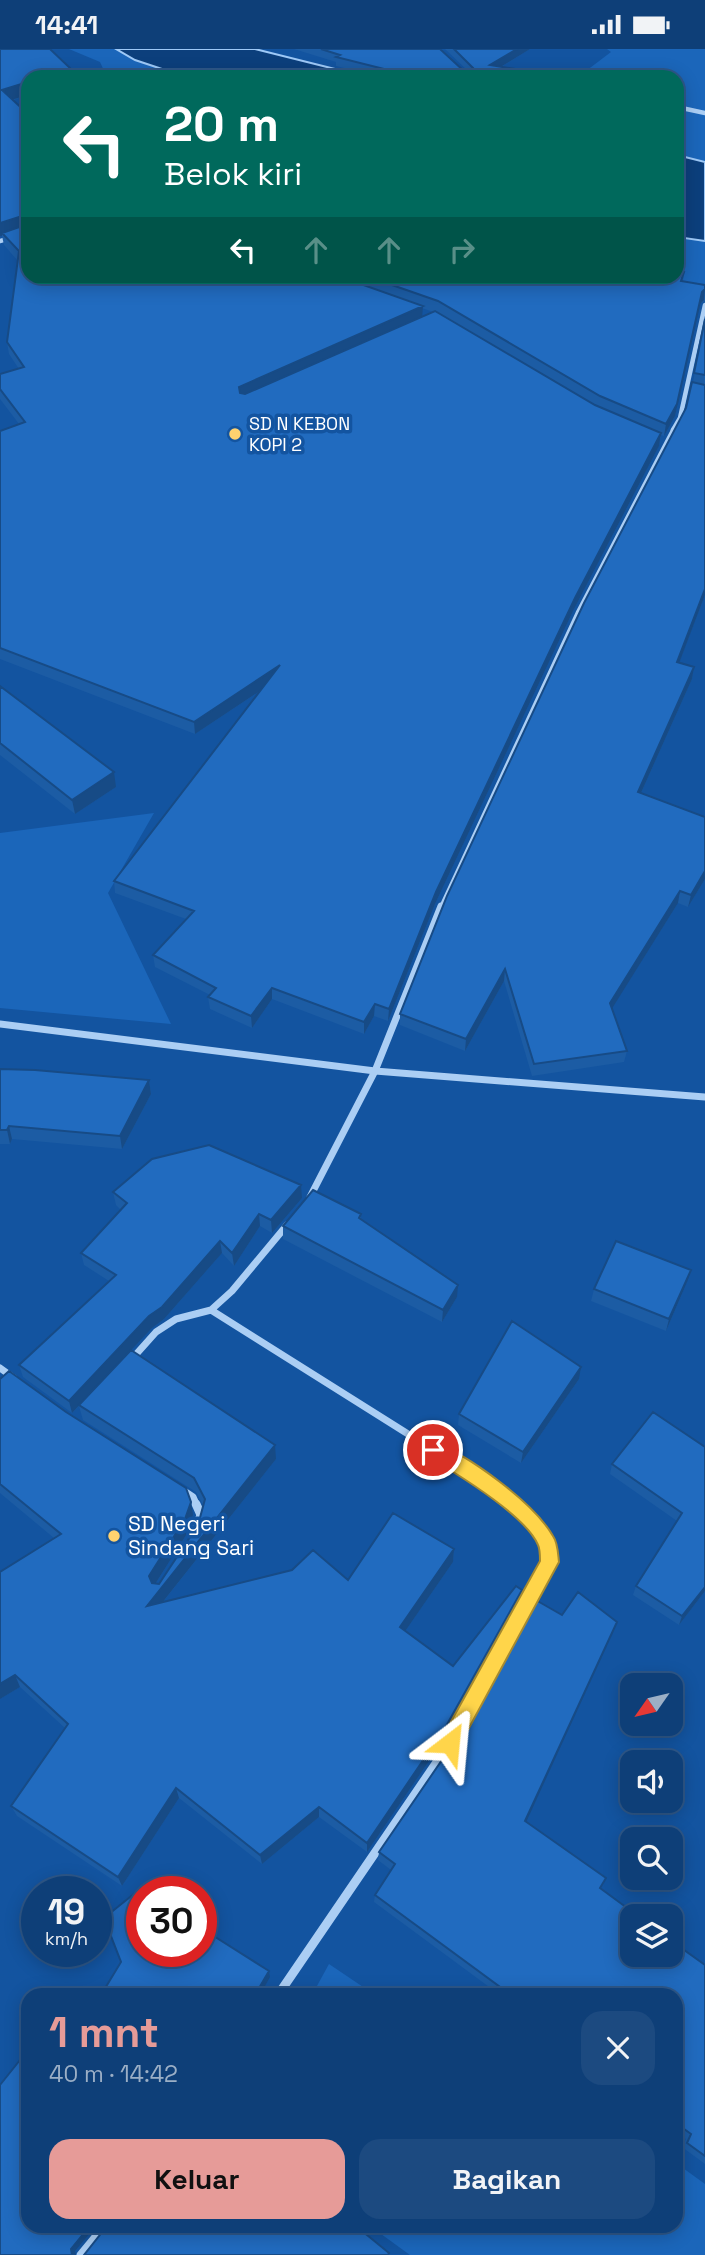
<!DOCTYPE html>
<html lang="id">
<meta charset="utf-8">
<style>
body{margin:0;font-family:"Space Grotesk",sans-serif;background:#1c4a80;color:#f1f3f6;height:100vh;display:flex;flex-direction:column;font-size:26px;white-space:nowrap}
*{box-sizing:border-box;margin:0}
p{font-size:23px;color:#9bafc6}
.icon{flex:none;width:38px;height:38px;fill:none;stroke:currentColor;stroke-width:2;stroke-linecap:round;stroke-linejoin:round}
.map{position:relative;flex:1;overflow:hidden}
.details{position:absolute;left:21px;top:1939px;width:662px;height:245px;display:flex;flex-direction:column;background:#0e3f78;border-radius:21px;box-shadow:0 4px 18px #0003,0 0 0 2px #2e588a}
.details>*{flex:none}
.hud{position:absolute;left:21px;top:21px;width:663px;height:214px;border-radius:21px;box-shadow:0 4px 18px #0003,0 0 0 2px #2e588a;background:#00695c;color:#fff;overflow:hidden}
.needle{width:46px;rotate:236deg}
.controls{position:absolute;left:620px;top:1624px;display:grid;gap:14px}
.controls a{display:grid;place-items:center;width:63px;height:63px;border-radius:14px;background:#0e3f78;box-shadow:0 4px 18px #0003,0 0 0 2px #2e588a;font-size:35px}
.speed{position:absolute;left:21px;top:1827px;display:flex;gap:14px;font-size:35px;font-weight:700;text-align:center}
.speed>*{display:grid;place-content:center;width:91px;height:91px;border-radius:50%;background:#0e3f78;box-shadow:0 4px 18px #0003,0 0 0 2px #2e588a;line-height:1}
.speed small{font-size:18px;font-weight:400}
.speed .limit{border:10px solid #d22;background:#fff;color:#111}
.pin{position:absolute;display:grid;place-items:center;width:60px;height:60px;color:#fff;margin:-30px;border:4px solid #fff;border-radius:50%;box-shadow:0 2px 7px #0007}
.me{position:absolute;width:77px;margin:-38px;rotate:29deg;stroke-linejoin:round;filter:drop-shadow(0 0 5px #0008)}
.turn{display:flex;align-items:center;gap:24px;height:147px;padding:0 28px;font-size:32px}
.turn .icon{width:91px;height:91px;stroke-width:2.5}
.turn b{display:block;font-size:49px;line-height:60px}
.lanes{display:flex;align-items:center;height:66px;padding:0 28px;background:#0003;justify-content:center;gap:35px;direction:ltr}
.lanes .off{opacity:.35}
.round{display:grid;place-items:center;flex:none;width:74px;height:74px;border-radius:21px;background:#1c4a80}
.summary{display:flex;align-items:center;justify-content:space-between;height:119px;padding:0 28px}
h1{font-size:42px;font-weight:700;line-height:52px;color:#e69b98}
.action{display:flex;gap:14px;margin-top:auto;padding:14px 28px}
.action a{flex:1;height:80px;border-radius:21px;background:#e69b98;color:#111;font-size:28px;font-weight:700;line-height:80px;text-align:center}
.action a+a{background:#1c4a80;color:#f1f3f6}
.status{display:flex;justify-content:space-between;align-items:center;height:49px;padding:0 35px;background:#0e3f78;direction:ltr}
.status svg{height:19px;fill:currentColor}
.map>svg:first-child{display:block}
.green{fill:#1b66ba}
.water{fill:#0c3f7c;stroke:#9ec9f7;stroke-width:2}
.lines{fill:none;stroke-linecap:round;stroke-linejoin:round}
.street-far3{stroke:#abcef4;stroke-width:4.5}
.street-far2{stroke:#abcef4;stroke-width:5}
.street-far1{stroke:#abcef4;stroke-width:7}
.street{stroke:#abcef4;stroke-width:9}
.wall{fill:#1c5ca4;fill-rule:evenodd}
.shaded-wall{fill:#174b86}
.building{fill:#216bbf;stroke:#174b86;stroke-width:2}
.route{fill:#ffd54a;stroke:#a68a30;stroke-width:2}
.poi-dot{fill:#ffd26f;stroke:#1354a0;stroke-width:2.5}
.labels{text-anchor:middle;stroke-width:7;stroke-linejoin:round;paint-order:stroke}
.far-poi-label{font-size:18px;fill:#fff;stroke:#1354a0;text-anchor:start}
.poi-label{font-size:21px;fill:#fff;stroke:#1354a0;text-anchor:start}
</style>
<div class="status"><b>14:41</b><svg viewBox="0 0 49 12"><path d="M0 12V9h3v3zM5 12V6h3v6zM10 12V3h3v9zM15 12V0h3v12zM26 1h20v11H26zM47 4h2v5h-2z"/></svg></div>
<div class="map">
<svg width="705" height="2206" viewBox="0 0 705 2206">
<rect width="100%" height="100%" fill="#1354a0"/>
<path class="green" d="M69 0H116L135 11 186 28H100L106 26 100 13Z
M607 0H705V113L677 106V28H578L611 3Z
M677 188 705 192V241L686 235 677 228Z
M154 764 108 844 171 975 0 959V784Z
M329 1915 375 1946H312Z
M676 2114 705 2135V2206H410L370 2177H676Z"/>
<path class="water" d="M116 0H255L367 28H186L135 11Z
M677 106 705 113V192L677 188Z"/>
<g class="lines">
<path class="street-far3" d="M677 58 705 64
M0 192 28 183
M673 381 680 369 705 256"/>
<path class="street-far2" d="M441 859 578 564 674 380"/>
<path class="street-far1" d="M0 975 375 1022 705 1048
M310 1148 375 1022 441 857
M211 1261 478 1429 512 1457
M131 1311 156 1283 176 1270 211 1261 232 1242 287 1176
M0 1319 14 1329
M181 1440 193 1448 197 1457"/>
<path class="street" d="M194 1485 201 1466 196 1455
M278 1946 450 1694 550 1513 547 1492 510 1455
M81 2206 105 2177"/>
</g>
<path class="wall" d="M0 0 71 20 72 28H28V46L13 51 28 65V228H677L684 223 683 232 705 236V252L700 255 675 367 664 387 661 386 659 397 573 562 435 855 388 972 374 967 364 985 272 950 252 979 210 960 208 948 210 946 155 918 153 906 186 870 115 844 114 832 260 642 195 685 0 610V382L19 375 0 350V325L19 320 9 305 7 293 17 211 4 196 2 187H0ZM422 259 433 263 422 268Z
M294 0H440L465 23H469L445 0H530L501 18 519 24 575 28H381L336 17V13Z
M705 270V546L679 614 694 618 692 630 641 744 705 768V830L688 858 678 854 612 959 627 1002 624 1013 532 1027 504 932 465 1002 400 976V965L686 359 693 333Z
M0 637 116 738 75 765 0 706Z
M0 1020 149 1031 151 1045 122 1100 12 1090 10 1095H0Z
M113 1143 302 1149 272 1184 260 1177 234 1217 222 1204 164 1270 152 1279 131 1301 276 1410 163 1553 348 1531 454 1500 453 1513 405 1582 453 1617 520 1553 444 1690 367 1803 319 1768 262 1815 179 1749 122 1837 17 1767 11 1757 65 1679 20 1638 0 1650 54 1489 0 1444V1330L193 1466 188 1483 156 1534 159 1535 198 1476 203 1456 196 1443 83 1371 79 1357 72 1364 23 1328 19 1316 109 1232 84 1216 81 1204 121 1161 116 1156Z
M361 1165V1171L457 1248 442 1273 283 1190V1177Z
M687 1233 666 1282 591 1252 594 1240Z
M579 1330 521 1414 458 1376 459 1365Z
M705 1398V1542L679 1576 633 1546 636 1537 677 1472 610 1425 612 1415Z
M562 1566 617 1573 613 1583 526 1773 601 1840 705 1916V2115L682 2098 686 2090 676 2082V1946H500L374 1853 375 1846 391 1821 378 1811 379 1803Z"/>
<path class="shaded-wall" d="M517 0H530L489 25 490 16Z
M71 20 72 28H46Z
M28 33V46L4 53 2 41Z
M25 166 27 178 2 184V187H0V174Z
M705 240 704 251 700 255 675 367 664 387 666 375 702 243Z
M423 257 422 269 240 351 239 338Z
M661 384 659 397 573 562 435 855 388 972 389 960 436 843 575 549Z
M705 540V546L675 625 677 613Z
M280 616 281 628 195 685 194 673Z
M694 618 692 630 636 755 638 743Z
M114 723 116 738 75 765 72 751Z
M705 822V830L688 858 691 846Z
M680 842 678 854 608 966 610 954Z
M505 920 504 932 465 1002 466 990Z
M272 939V950L252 979 251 967Z
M375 955 374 967 364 985V973Z
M149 1031 151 1045 122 1100 120 1087Z
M9 1077 12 1090 10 1095 7 1081Z
M301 1136 302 1149 272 1184 271 1171Z
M259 1165 260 1177 234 1217 232 1204Z
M220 1192 222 1204 164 1270 152 1279 72 1364 69 1352Z
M691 1221 687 1233 666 1282 669 1270Z
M458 1236 457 1248 442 1273 443 1261Z
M581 1318 579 1330 521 1414 523 1403Z
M275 1396 276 1410 150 1569 147 1557Z
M191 1453 193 1466 188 1483 152 1540 149 1527Z
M454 1500 453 1513 399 1591 400 1578Z
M705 1538V1542L679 1576 682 1567Z
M522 1541 520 1553 444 1690 367 1803V1794Z
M617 1573 613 1583 523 1780 525 1772Z
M15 1626 20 1638 0 1650V1635Z
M176 1739 179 1749 122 1837 118 1828Z
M319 1758V1768L262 1815 260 1806Z
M269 1922 270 1928 260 1946H255Z
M90 2177H96L75 2202 76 2206H72L71 2200Z"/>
<path class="building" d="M0 0H50L71 20 46 28H28V33L2 41 28 65V168L25 166 0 174Z
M321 0H440L465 23 470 24 473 19 454 0H517L490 16 515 20 519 24 545 23 575 28H472V27L471 28H416L336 8 340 6Z
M28 175V228H341L423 257 239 338 240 344 245 345 435 262 595 356 661 384 575 549 436 843 389 960 375 955 364 973 272 939 251 967 208 948 216 939 153 906 194 862 114 832 280 616 194 673 0 599V382L25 373 0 340V325L24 318 7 293 19 202 2 184Z
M677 222 684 223 681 232 705 236V240L702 243 677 355 666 375 600 347 438 252 369 228H677Z
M705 270V326L694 324Z
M692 333 705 336V540L677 613 694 618 638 743 705 768V822L691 846 680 842 610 954 627 1002 534 1015 505 920 466 990 400 965 447 847 584 554 686 359Z
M0 637 114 723 72 751 0 694Z
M0 1020 35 1021 149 1031 120 1087 9 1077 7 1081H0Z
M209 1096 301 1136 271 1171 259 1165 232 1204 220 1192 162 1258 149 1267 69 1352 19 1316 116 1226 81 1204 127 1154 113 1143 152 1110Z
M313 1141 361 1165 359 1169 458 1236 443 1261 283 1177Z
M616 1192 691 1221 669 1270 594 1240Z
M512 1272 581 1318 523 1403 459 1365Z
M131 1301 275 1396 147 1557 292 1521 313 1501 348 1531 393 1464 454 1500 400 1578 453 1617 516 1537 522 1541 445 1679 367 1794 319 1758 260 1806 176 1739 118 1828 11 1757 68 1675 15 1626 0 1635V1523L61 1485 0 1435V1330L9 1322 66 1363 186 1439 191 1453 185 1470 149 1527 152 1534 159 1535 198 1476 205 1450 194 1429 79 1356Z
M653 1363 705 1398V1538L682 1567 636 1537 682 1464 612 1415Z
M578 1543 617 1573 525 1772 606 1829 600 1839 638 1867H632V1906H670V1891L705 1916V2107L687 2094 691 2085 676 2074V1946H511L375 1846 395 1815 379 1803 457 1689 534 1550 562 1566Z
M140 1840 144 1843H142V1902H201V1879L269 1922 255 1946H101L121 1913 104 1869Z
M28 2001V2177H90L71 2200 72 2206H0V2036Z
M107 2177H356L389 2204 388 2206H84Z"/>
<path class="route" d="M433 1393C469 1406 534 1454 553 1487 558 1494 558 1505 559 1513L457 1701 450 1703 443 1701 440 1694 443 1687 540 1512C540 1507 540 1500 538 1496 526 1467 454 1423 427 1407L425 1401 427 1395Z"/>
<g class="poi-dot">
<circle cx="235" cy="385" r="7"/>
<circle cx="114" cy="1487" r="7"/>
</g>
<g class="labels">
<g class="far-poi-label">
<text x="249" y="381">SD N KEBON<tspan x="249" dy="21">KOPI 2</tspan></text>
</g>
<g class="poi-label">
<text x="128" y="1482">SD Negeri<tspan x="128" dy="24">Sindang Sari</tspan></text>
</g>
</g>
</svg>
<div class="controls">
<a><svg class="needle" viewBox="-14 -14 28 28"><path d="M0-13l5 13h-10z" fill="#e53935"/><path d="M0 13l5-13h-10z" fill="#9bafc6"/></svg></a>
<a><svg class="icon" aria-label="sound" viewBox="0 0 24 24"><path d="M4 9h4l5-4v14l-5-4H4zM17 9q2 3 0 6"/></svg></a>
<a><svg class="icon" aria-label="search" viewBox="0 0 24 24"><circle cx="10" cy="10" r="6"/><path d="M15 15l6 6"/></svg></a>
<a><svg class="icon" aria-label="layers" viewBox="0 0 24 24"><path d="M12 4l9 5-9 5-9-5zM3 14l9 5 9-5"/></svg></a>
</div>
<div class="speed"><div>19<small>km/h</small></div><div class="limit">30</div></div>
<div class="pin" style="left:433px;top:1401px;background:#d93025"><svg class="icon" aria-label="arrive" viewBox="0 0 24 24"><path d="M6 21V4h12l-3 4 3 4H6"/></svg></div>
<svg class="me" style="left:450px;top:1694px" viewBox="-20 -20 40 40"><path d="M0-17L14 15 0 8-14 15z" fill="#ffd54a" stroke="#fff" stroke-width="4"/></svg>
<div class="hud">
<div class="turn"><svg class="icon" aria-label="left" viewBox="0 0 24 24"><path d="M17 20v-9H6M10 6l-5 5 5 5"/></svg><div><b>20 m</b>Belok kiri</div></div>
<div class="lanes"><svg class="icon" aria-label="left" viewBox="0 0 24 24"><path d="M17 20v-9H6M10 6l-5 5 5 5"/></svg><svg class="icon off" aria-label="ahead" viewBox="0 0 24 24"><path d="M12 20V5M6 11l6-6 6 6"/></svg><svg class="icon off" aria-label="ahead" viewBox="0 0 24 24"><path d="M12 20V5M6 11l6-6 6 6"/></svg><svg class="icon off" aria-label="right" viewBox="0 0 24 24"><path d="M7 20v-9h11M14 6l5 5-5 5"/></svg></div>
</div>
<section class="details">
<div class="summary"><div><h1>1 mnt</h1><p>40 m · 14:42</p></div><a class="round"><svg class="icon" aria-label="close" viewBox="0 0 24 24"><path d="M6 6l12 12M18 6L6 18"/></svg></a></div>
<div class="action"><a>Keluar</a><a>Bagikan</a></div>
</section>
</div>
